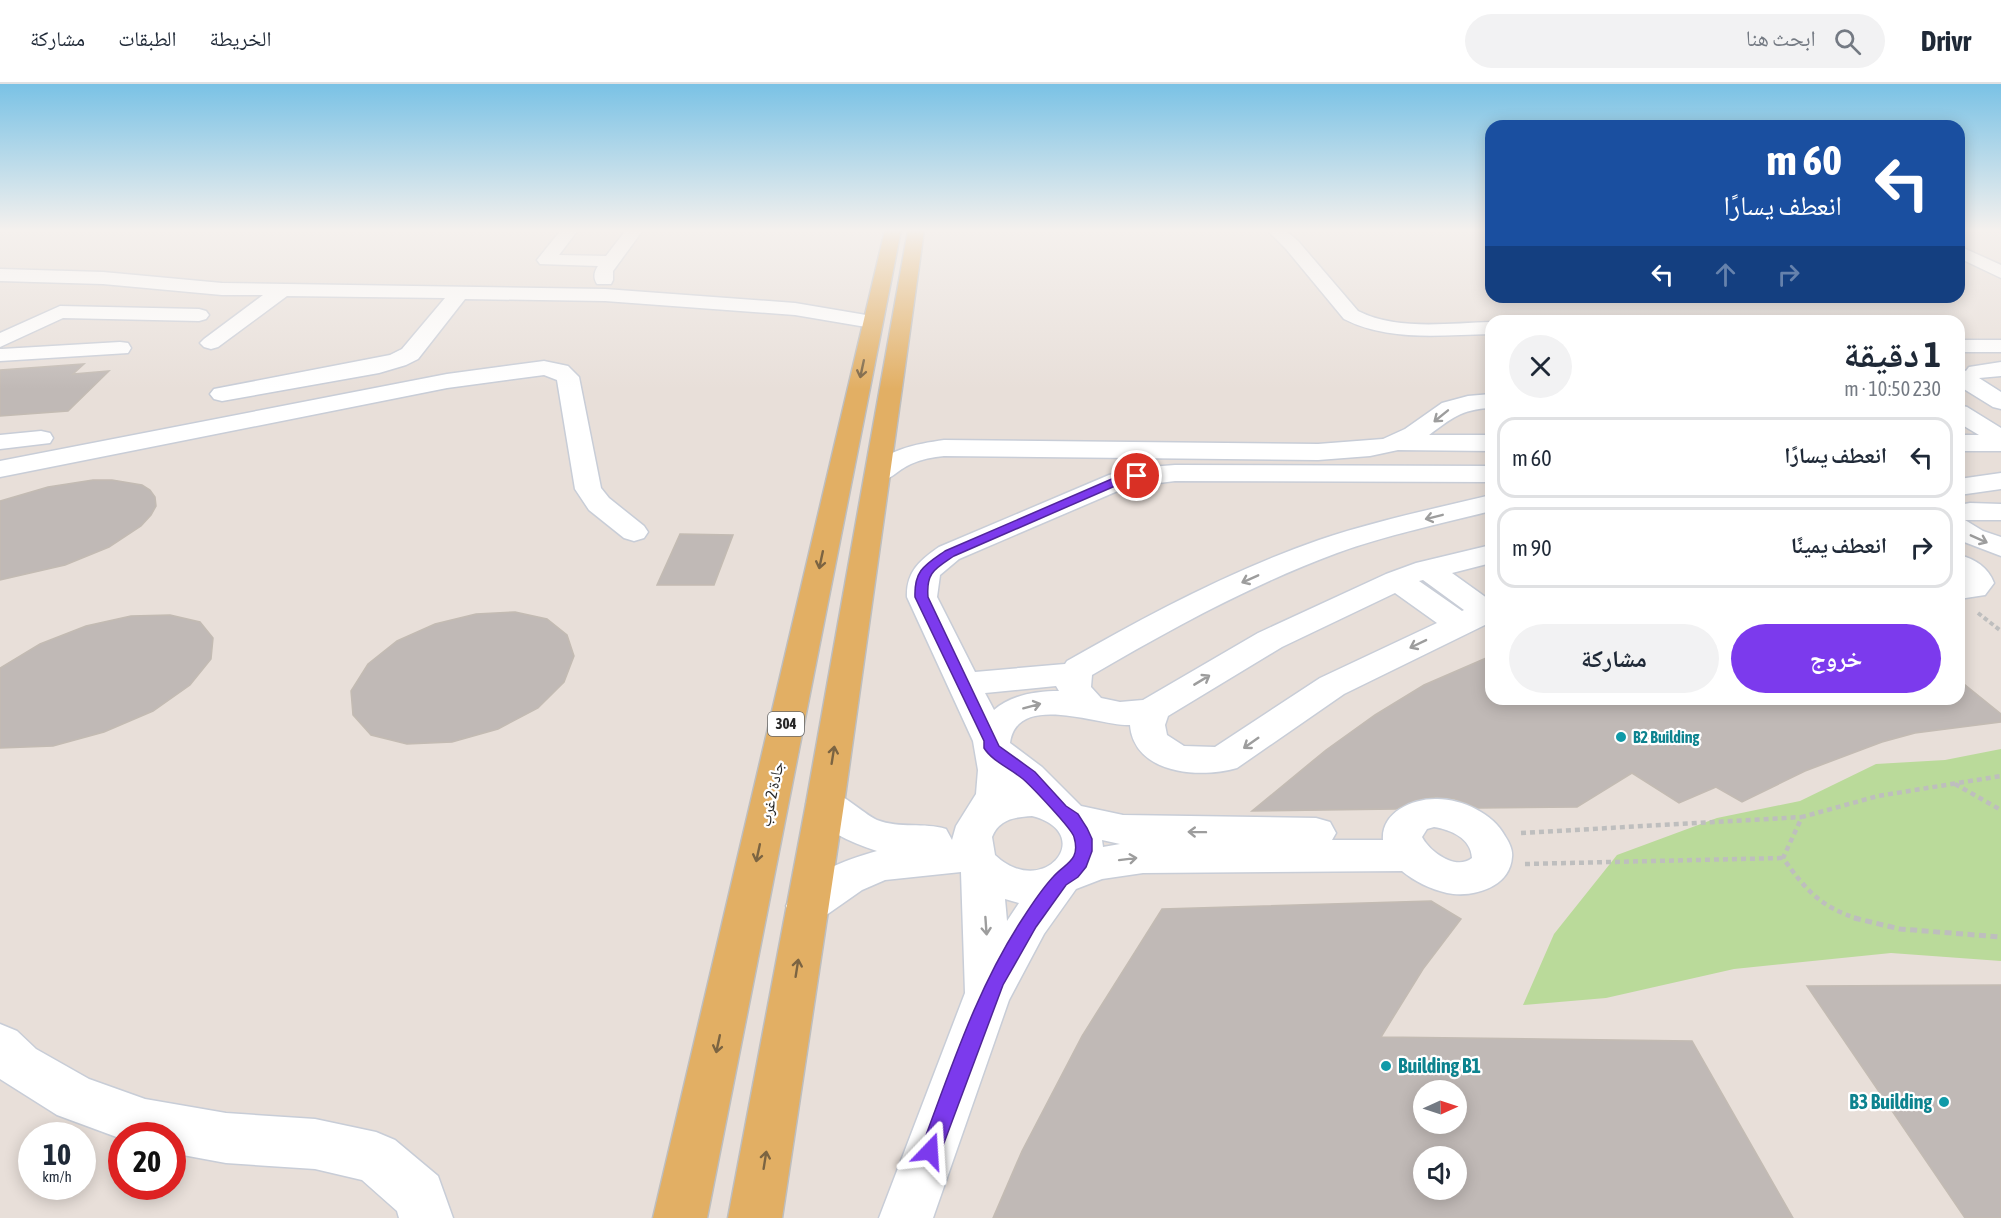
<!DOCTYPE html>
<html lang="ar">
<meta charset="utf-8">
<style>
body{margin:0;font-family:"Asap Condensed","Noto Naskh Arabic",sans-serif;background:#f2f2f3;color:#1f2937;direction:rtl;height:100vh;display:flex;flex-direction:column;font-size:22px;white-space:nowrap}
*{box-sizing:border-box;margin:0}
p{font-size:20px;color:#747a83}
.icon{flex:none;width:33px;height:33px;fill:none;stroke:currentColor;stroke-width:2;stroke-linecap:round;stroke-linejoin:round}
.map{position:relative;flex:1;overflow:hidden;direction:ltr}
.details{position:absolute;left:1485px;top:231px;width:480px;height:390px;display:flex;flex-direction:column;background:#fff;border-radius:18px;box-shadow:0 3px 15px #0003;direction:rtl}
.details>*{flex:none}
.top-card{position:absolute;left:1485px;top:36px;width:480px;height:183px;border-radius:18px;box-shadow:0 3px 15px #0003;direction:rtl;background:#1a4fa0;color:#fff;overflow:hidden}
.needle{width:39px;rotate:87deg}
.buttons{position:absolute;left:1413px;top:996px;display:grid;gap:12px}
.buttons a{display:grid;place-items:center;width:54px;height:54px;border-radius:50%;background:#fff;box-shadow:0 3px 15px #0003;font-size:30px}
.speed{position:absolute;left:18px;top:1038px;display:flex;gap:12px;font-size:30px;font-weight:700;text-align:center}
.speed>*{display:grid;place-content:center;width:78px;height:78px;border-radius:50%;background:#fff;box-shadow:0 3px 15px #0003;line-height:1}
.speed small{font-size:15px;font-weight:400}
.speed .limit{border:9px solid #d22;background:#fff;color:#111}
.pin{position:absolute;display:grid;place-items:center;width:51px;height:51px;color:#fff;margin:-26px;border:3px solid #fff;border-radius:50%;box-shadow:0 2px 6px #0007}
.me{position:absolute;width:66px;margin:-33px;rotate:20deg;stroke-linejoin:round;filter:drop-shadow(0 0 4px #0008)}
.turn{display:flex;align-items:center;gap:21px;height:126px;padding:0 24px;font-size:27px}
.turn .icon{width:78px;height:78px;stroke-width:2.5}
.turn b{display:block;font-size:42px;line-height:51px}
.lanes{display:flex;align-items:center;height:57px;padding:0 24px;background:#0003;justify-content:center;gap:30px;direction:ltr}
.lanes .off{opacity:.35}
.round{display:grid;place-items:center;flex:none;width:63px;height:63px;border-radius:32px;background:#f2f2f3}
.head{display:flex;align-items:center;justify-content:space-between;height:102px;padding:0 24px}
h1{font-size:36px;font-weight:700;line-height:45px}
.action{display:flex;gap:12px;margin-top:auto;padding:12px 24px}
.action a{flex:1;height:69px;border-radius:36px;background:#7c3aed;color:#fff;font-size:24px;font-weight:700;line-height:69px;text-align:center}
.action a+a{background:#f2f2f3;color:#1f2937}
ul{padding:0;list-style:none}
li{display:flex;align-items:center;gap:18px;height:81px;margin:0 12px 9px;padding:0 12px;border:3px solid #e0e1e3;border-radius:18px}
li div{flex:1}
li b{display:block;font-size:22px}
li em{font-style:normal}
header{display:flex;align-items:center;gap:36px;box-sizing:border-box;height:84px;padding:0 30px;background:#fff;border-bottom:2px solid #e0e1e3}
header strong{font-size:28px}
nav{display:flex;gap:33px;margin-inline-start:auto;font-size:21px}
.search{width:420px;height:54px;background:#f2f2f3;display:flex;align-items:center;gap:15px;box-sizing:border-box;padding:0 21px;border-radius:33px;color:#747a83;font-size:22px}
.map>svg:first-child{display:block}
.green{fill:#bada9a}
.building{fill:#c0b9b6;stroke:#c3bbb3;stroke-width:1.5;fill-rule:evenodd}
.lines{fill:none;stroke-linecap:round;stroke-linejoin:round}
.minor-casing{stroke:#c8cdd7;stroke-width:3}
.major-casing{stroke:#bebebe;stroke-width:3}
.path-far2{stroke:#bebebe;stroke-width:4;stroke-dasharray:4.5 3;stroke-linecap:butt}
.path-far1{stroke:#bebebe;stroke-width:4.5;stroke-dasharray:5 4;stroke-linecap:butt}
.path{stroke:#bebebe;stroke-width:5;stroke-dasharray:7 4.5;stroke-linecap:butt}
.minor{fill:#fff;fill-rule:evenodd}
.major{fill:#e2af64;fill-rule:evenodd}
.oneway{stroke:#7b6442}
.oneway2{stroke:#9d9d9d}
.route{fill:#7c3aed;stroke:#51269a;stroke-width:1.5}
.culture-dot{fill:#0f9aa8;stroke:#fff;stroke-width:2}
.labels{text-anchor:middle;stroke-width:4.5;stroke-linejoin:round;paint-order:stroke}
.shield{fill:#fff;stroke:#676767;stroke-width:1.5}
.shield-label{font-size:15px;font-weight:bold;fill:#262626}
.culture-label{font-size:16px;font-weight:bold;fill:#0d838f;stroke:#fff;text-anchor:start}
.street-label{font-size:16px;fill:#262626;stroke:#fff}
.near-culture-label{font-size:20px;font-weight:bold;fill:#0d838f;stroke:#fff;text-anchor:start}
</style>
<header>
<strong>Drivr</strong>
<div class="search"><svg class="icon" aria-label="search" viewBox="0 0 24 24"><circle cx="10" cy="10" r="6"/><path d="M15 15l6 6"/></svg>ابحث هنا</div>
<nav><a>الخريطة</a><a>الطبقات</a><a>مشاركة</a></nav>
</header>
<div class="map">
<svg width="2001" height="1134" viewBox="0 0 2001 1134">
<rect width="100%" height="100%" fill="#e8dfd9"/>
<path class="green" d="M2001 665V877L1891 869 1734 885 1606 914 1523 921 1554 850 1617 771 1717 734 1800 717 1876 680 1945 676Z"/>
<path class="building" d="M84 280 73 290 109 287 68 327 0 332V286Z
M93 396H112L142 401 150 406 155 413 156 422 151 431 141 442 109 463 65 481 0 496V417L48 403Z
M680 450 733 451 714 501H657Z
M515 528 547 535 567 551 574 572 564 598 538 624 498 645 452 658 407 660 371 651 353 631 351 607 368 580 397 557 435 540 476 530Z
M170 531 200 538 213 554 211 575 190 601 153 627 104 648 53 662 0 664V584L40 560 86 542 131 532Z
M1491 572V615H1959V596L2001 630V638L1915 649 1882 658 1805 687 1742 718 1716 703 1679 719 1632 689 1577 723 1478 724 1455 715 1435 713 1416 716 1396 725 1252 727 1326 666 1375 631 1424 601Z
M1431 817 1461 835 1423 885 1381 953 1692 957 1793 1134H993L1022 1067 1082 952 1162 825ZM1424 1006H1456V1040H1424ZM1424 1072H1456V1106H1424Z
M2001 901V1134H1965L1807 902Z"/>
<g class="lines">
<defs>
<path id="minor" d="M561 146H578L559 171 606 172 626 146H643L613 187V196L611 200H597C593 194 594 188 598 182L540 180 537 176Z
M1267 146H1285L1298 157 1358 227C1398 247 1448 239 1491 238V250C1442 251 1389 258 1344 235L1286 165Z
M1959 162 2001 181V194L1959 174Z
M0 185 103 188 222 199 605 205 795 219 872 232 879 234 882 238 879 242 872 244 795 231 605 217 465 215 418 275 406 281 379 289 222 317 214 315 210 310 214 305 390 271 402 265 445 214 287 212 218 263 211 265 204 263 200 259 204 255 263 211H222L103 200 0 197Z
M60 222 199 225 206 227 209 231 206 235 199 237 63 234 0 263V249Z
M1959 256H2001V268H1959Z
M120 258 128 259 131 264 128 269 0 277V265H2Z
M544 277 568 282 579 293 601 404 609 414 644 442 648 448 644 454 634 457 624 454 589 426 575 405 557 296 544 291 447 304 0 393V377L447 290Z
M2001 278V292L1979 294 2001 308V325L1993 323 1959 302V285L1966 287 1969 283Z
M1491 310V324C1461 325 1451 335 1429 351H1491V367L1398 366 1370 372 1318 376 944 372C933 373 922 375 911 380 895 387 888 401 869 397L865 391C882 366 916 360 944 356L1318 360 1383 355 1405 345 1442 319 1468 312Z
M1959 321 1967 323 2001 344V367H1959V351H1979L1959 339Z
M41 347 50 349 53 354 50 359 0 365V351Z
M1175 381 1491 382V398L1175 397 1127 403 959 475 940 491 937 513 975 588 1065 580 1067 577C1148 531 1230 487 1319 456 1375 437 1433 425 1491 411V427C1439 440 1387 451 1337 469 1251 501 1171 545 1092 591L1091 603 1101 614 1120 618 1143 616 1258 549 1386 490 1416 479 1491 461V479L1452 489 1491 517V538L1344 610 1237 684C1200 695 1134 690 1130 641 1099 642 1017 607 1010 659L1042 683 1081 722 1123 731 1316 734 1330 738 1336 749 1332 756H1383C1381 729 1411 715 1435 715 1460 714 1493 729 1505 752 1509 758 1513 766 1512 773 1510 804 1472 814 1447 809 1430 805 1414 797 1402 787L1143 789 1102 795 1076 805 1044 850 1009 916 933 1134H879L965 909 961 788 885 796 862 806 822 834 807 839 792 834 786 822C802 791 845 776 877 767 850 758 820 746 806 720L811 710C815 709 821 706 825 706 840 706 862 729 877 736 900 745 924 738 946 745L952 756 956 742 976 710 978 686 973 657 907 513C906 488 920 476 939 463L1109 391 1137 384ZM1423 496 1464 526 1462 527 1419 497ZM1395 509 1437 539 1320 594 1215 663 1184 662 1167 651 1165 641 1168 632 1282 563ZM1056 602 1059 607C1036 607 1011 611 994 626L985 609ZM1032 732C1098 749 1044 817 995 771L992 753C999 735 1015 733 1032 732ZM1434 743C1451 746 1471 754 1472 774 1456 787 1430 768 1422 753L1427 745ZM1102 756 1120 760 1103 763ZM1005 815 1019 819 1007 837Z
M2001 389V405L1959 411V395Z
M1970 419 2001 420V436H1965L1983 447 2001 453V472L1959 456V421Z
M1959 471C1975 475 1988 483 1994 499L1985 511 1959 515V497H1963L1959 493Z
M0 940 17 947 36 965 89 995 145 1015 226 1029 315 1035 376 1048 395 1056 438 1092 453 1134H399L397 1127 362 1096 315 1085 226 1079 172 1069V1052H122V1055L57 1031 0 995Z"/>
<path id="major" d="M885 146H901L707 1134H653Z
M908 146H924L844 720 782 1134H728L806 720Z"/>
</defs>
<use href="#minor" class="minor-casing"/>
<use href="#major" class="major-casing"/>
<path class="path-far2" d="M1978 529 2001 547"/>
<path class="path-far1" d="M1955 700 2001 726
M1521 749 1802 733
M1525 780 1783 774
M1859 835C1821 824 1805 805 1783 774L1802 733 1878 712 2001 692"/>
<path class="path" d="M1854 834 1900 845 2001 853"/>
<use href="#minor" class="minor"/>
<use href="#major" class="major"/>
</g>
<defs><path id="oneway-shaft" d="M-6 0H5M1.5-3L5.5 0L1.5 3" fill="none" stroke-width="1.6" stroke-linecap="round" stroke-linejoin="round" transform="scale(1.5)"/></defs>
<g class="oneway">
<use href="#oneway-shaft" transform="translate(862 285) rotate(102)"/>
<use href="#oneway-shaft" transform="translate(821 476) rotate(102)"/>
<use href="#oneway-shaft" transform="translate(833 671) rotate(-81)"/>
<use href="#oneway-shaft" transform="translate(758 769) rotate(102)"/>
<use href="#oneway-shaft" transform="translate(797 884) rotate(-81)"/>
<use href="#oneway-shaft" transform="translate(718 960) rotate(102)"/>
<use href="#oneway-shaft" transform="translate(765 1076) rotate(-81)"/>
</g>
<g class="oneway2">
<use href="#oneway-shaft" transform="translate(1441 332) rotate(141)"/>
<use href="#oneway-shaft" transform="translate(1434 433) rotate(166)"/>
<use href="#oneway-shaft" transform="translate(1979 455) rotate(24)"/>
<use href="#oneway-shaft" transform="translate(1250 495) rotate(156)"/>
<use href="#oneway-shaft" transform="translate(1418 560) rotate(154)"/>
<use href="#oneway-shaft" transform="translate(1202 596) rotate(-31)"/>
<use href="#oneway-shaft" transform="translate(1032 622) rotate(-15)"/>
<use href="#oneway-shaft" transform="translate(1251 659) rotate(145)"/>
<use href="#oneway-shaft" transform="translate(1197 748) rotate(-179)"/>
<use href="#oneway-shaft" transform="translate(1128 775) rotate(-7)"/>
<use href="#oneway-shaft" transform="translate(986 842) rotate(86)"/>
</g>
<linearGradient id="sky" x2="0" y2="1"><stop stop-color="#7ac2e5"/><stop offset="0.48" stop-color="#f5f1ee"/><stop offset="1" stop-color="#f5f1ee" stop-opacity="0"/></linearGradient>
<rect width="2001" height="305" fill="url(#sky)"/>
<path class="route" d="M1137 389H1141V394L1122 399 954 472C935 485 926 488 928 513L999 662 1035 688 1066 722 1078 730 1087 744 1092 755V767L1086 783 1078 793 1066 801 1036 843 1003 901 941 1067 938 1075 930 1078 923 1075 920 1067C950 988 976 905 1023 834 1032 820 1042 805 1053 793 1065 779 1081 777 1074 753 1072 745 1032 703 1023 695 1011 685 992 677 984 664V657L915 513C914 486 925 481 945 467L1114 394Z"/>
<g class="culture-dot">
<circle cx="1621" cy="653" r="6"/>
<circle cx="1386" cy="982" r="6"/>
<circle cx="1944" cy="1018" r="6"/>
</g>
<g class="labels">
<rect class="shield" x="768" y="628" width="36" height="24" rx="4.5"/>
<g class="shield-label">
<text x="786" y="645">304</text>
</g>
<g class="culture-label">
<text x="1633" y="659">B2 Building</text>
</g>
<g class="street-label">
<text transform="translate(771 710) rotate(-78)" y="6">جادة 2 غرب</text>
</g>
<g class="near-culture-label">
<text x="1398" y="989">Building B1</text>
<text x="1932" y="1025" text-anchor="end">B3 Building</text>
</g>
</g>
</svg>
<div class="buttons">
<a><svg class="needle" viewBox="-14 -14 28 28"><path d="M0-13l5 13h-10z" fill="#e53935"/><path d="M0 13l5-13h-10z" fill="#747a83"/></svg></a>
<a><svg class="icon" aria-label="sound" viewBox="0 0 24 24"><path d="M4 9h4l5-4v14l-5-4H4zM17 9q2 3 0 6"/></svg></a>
</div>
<div class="speed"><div>10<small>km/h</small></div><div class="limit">20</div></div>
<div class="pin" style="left:1137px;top:392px;background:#d93025"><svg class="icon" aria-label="arrive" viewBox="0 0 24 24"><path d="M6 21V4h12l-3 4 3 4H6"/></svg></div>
<svg class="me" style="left:930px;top:1067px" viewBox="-20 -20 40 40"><path d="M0-17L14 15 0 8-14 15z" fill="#7c3aed" stroke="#fff" stroke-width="4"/></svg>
<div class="top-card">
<div class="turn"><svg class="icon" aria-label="left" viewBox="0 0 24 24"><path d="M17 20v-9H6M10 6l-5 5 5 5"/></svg><div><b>60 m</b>انعطف يسارًا</div></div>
<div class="lanes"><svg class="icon" aria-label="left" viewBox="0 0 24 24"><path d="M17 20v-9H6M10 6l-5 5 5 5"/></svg><svg class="icon off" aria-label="ahead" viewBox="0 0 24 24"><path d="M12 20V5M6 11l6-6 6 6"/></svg><svg class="icon off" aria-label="right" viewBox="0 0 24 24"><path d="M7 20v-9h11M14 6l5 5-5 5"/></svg></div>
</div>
<section class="details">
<div class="head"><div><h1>1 دقيقة</h1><p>230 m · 10:50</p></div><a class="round"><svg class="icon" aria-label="close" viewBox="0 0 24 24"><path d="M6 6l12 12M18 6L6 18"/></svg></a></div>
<ul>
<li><svg class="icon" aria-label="left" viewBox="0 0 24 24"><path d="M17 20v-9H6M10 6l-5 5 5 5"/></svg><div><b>انعطف يسارًا</b></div><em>60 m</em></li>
<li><svg class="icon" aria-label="right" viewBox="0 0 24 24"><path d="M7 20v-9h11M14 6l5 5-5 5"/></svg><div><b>انعطف يمينًا</b></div><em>90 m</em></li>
</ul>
<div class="action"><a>خروج</a><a>مشاركة</a></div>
</section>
</div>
